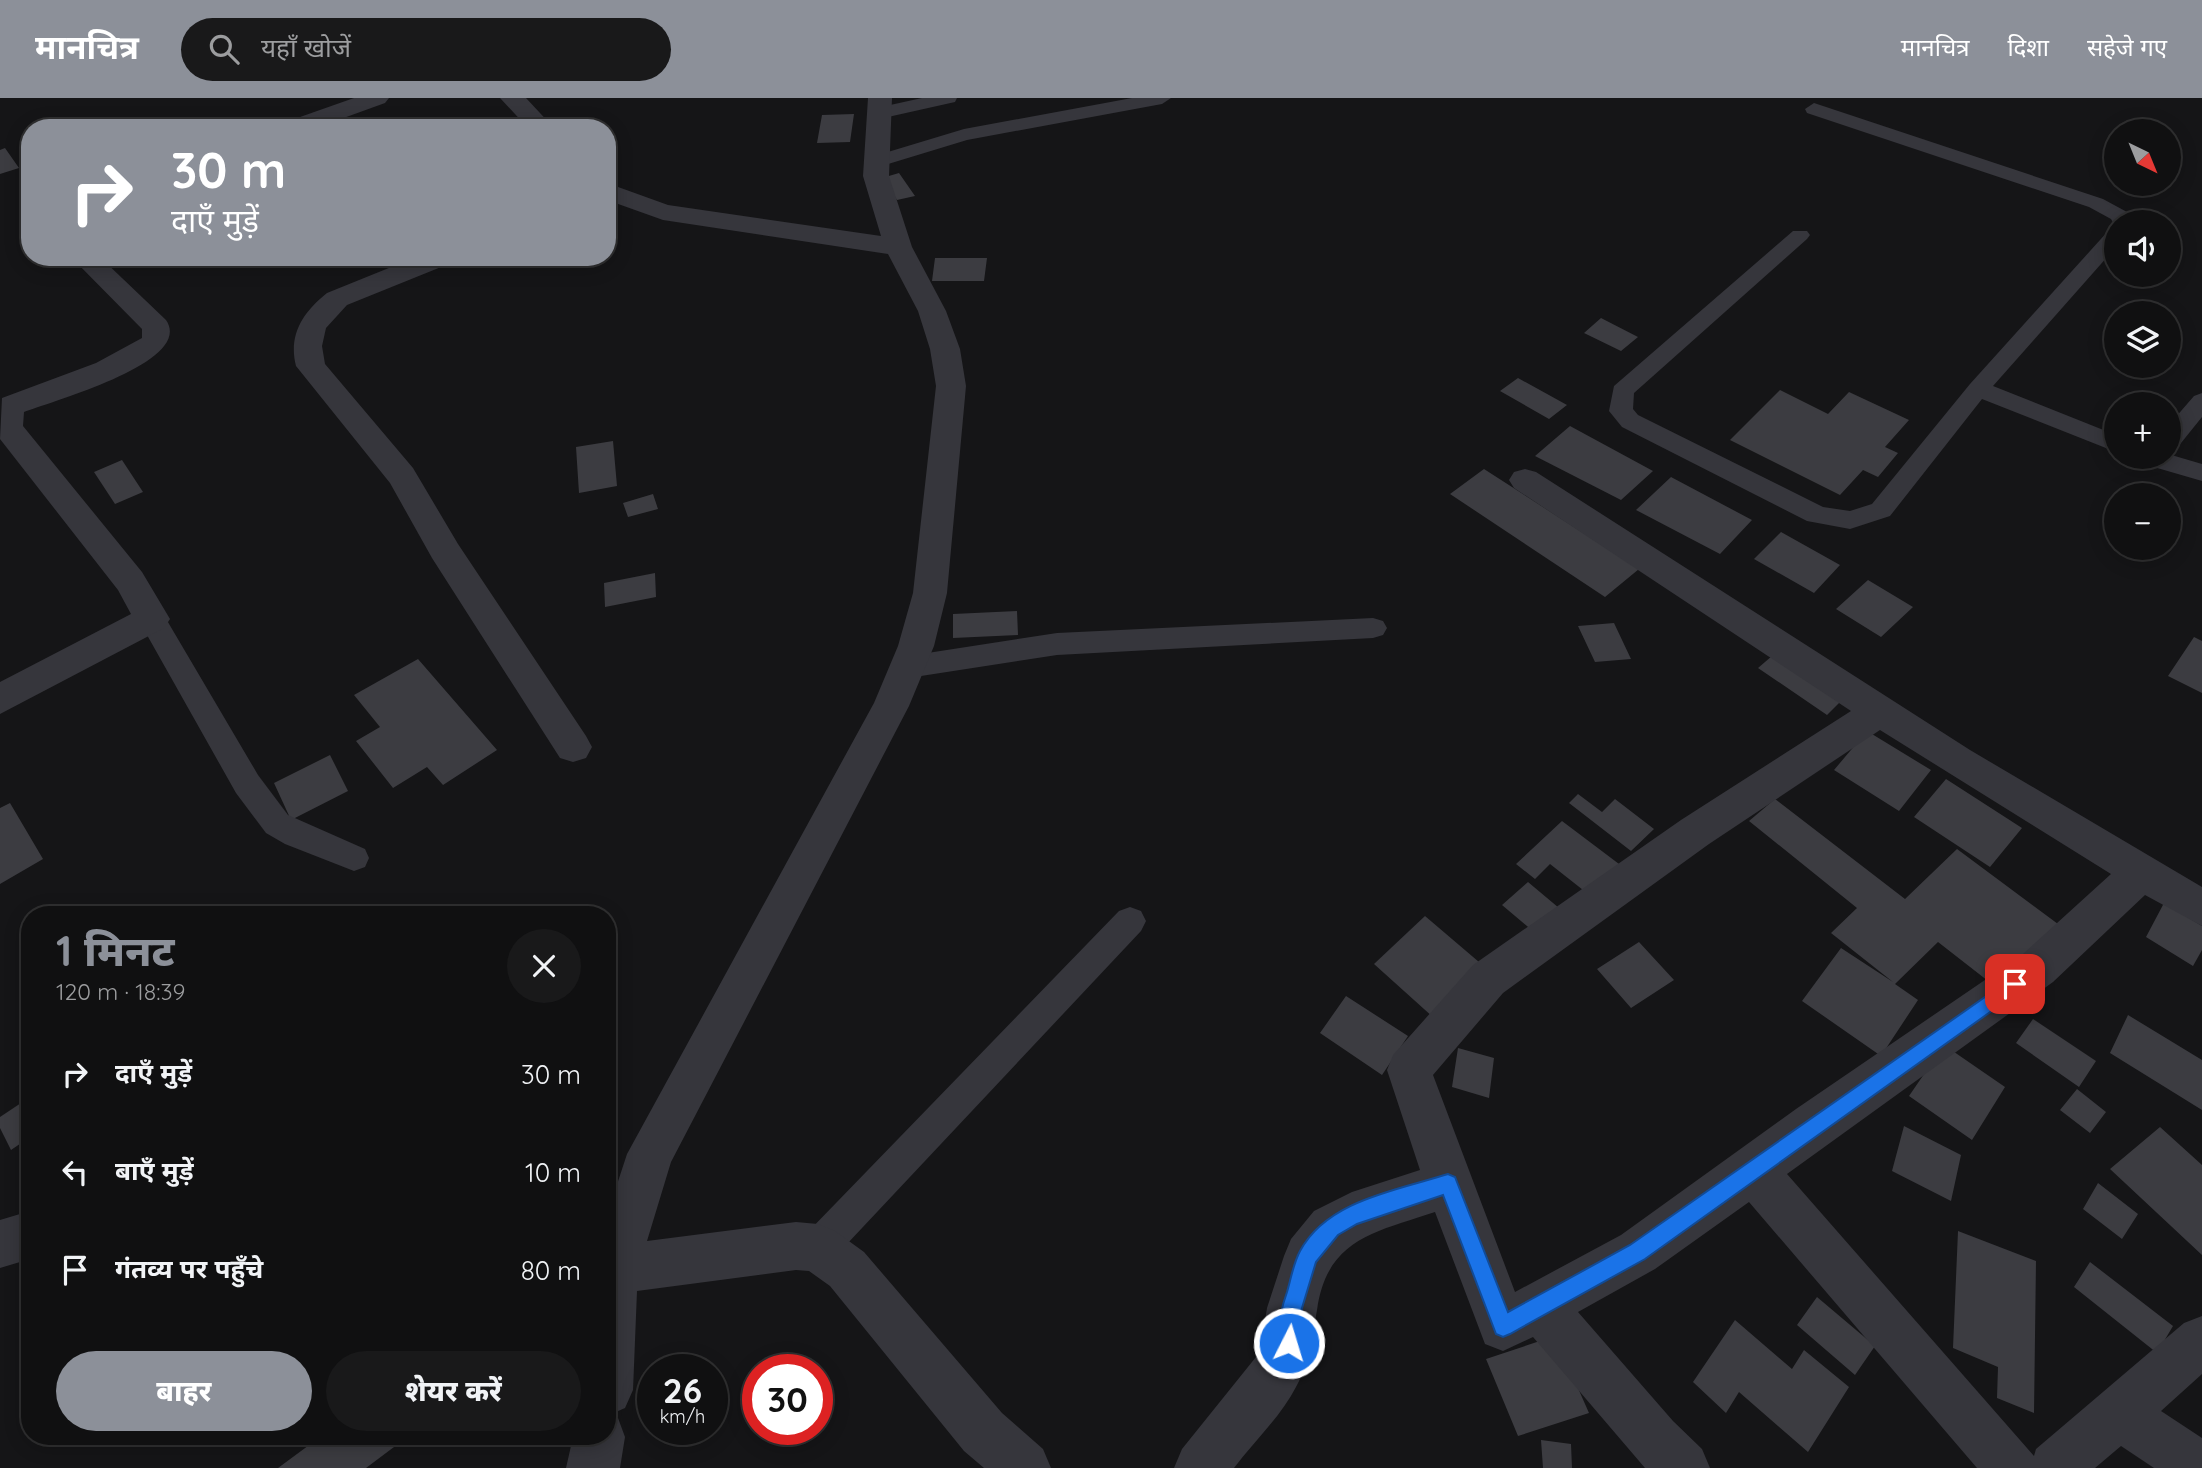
<!DOCTYPE html>
<html lang="hi">
<meta charset="utf-8">
<style>
body{margin:0;font-family:Quicksand,"Noto Sans Devanagari",sans-serif;background:#19191a;color:#f1f3f6;height:100vh;display:flex;flex-direction:column;font-size:26px;white-space:nowrap}
*{box-sizing:border-box;margin:0}
p{font-size:23px;color:#9c9d9f}
.icon{flex:none;width:38px;height:38px;fill:none;stroke:currentColor;stroke-width:2;stroke-linecap:round;stroke-linejoin:round}
.map{position:relative;flex:1;overflow:hidden}
.sheet{position:absolute;left:21px;top:808px;width:595px;height:539px;display:flex;flex-direction:column;background:#101011;border-radius:28px;box-shadow:0 4px 18px #0003,0 0 0 2px #303031}
.sheet>*{flex:none}
.hud{position:absolute;left:21px;top:21px;width:595px;height:147px;border-radius:28px;box-shadow:0 4px 18px #0003,0 0 0 2px #303031;background:#8c9099;color:#fff;overflow:hidden}
.needle{width:46px;rotate:137deg}
.controls{position:absolute;left:2104px;top:21px;display:grid;gap:14px}
.controls a{display:grid;place-items:center;width:77px;height:77px;border-radius:50%;background:#101011;box-shadow:0 4px 18px #0003,0 0 0 2px #303031;font-size:35px}
.speed{position:absolute;left:637px;top:1256px;display:flex;gap:14px;font-size:35px;font-weight:700;text-align:center}
.speed>*{display:grid;place-content:center;width:91px;height:91px;border-radius:50%;background:#101011;box-shadow:0 4px 18px #0003,0 0 0 2px #303031;line-height:1}
.speed small{font-size:18px;font-weight:400}
.speed .limit{border:10px solid #d22;background:#fff;color:#111}
.pin{position:absolute;display:grid;place-items:center;width:60px;height:60px;color:#fff;margin:-30px;border-radius:14px;box-shadow:0 4px 10px #0006}
.me{position:absolute;width:77px;margin:-38px;rotate:5deg;stroke-linejoin:round;filter:drop-shadow(0 0 5px #0008)}
.turn{display:flex;align-items:center;gap:24px;height:147px;padding:0 35px;font-size:32px}
.turn .icon{width:91px;height:91px;stroke-width:2.5}
.turn b{display:block;font-size:49px;line-height:60px}
.round{display:grid;place-items:center;flex:none;width:74px;height:74px;border-radius:37px;background:#19191a}
.headline{display:flex;align-items:center;justify-content:space-between;height:119px;padding:0 35px}
h1{font-size:42px;font-weight:800;line-height:52px;color:#8c9099}
.action{display:flex;gap:14px;margin-top:auto;padding:14px 35px}
.action a{flex:1;height:80px;border-radius:42px;background:#8c9099;color:#fff;font-size:28px;font-weight:800;line-height:80px;text-align:center}
.action a+a{background:#19191a;color:#f1f3f6}
ul{padding:0;list-style:none}
li{display:flex;align-items:center;gap:21px;height:98px;padding:0 35px}
li div{flex:1}
li b{display:block;font-size:26px}
li em{font-style:normal}
header{display:flex;align-items:center;gap:42px;box-sizing:border-box;height:98px;padding:0 35px;background:#8c9099;color:#fff}
header strong{font-size:33px}
nav{display:flex;gap:38px;margin-inline-start:auto;font-size:24px}
.search{width:490px;height:63px;background:#19191a;display:flex;align-items:center;gap:18px;box-sizing:border-box;padding:0 24px;border-radius:38px;color:#9c9d9f;font-size:26px}
.map>svg:first-child{display:block}
.building{fill:#3c3c41}
.lines{fill:none;stroke-linecap:round;stroke-linejoin:round}
.service{fill:#36363c;fill-rule:evenodd}
.minor{fill:#36363c;fill-rule:evenodd}
.route{fill:#1a73e8;stroke:#114b97;stroke-width:2}
</style>
<header>
<strong>मानचित्र</strong>
<div class="search"><svg class="icon" aria-label="search" viewBox="0 0 24 24"><circle cx="10" cy="10" r="6"/><path d="M15 15l6 6"/></svg>यहाँ खोजें</div>
<nav><a>मानचित्र</a><a>दिशा</a><a>सहेजे गए</a></nav>
</header>
<div class="map">
<svg width="2202" height="1370" viewBox="0 0 2202 1370">
<rect width="100%" height="100%" fill="#151517"/>
<path class="building" d="M854 16 850 44 817 45 822 17Z
M5 50 19 70 0 76V52Z
M899 75 915 98 897 102 882 80Z
M935 160H987L984 183H932Z
M1601 220 1638 239 1621 253 1584 235Z
M1518 280 1567 307 1549 321 1500 293Z
M1780 292 1828 316 1849 294 1909 322 1885 349 1898 355 1878 379 1863 372 1840 397 1730 342Z
M1570 328 1653 373 1621 402 1535 358Z
M613 343 617 388 579 395 576 349Z
M122 362 143 394 115 406 94 374Z
M1484 371 1639 471 1605 499 1450 396Z
M1671 379 1752 422 1720 456 1636 412Z
M653 396 658 411 628 419 623 405Z
M1781 434 1840 467 1814 495 1754 461Z
M655 475 656 499 605 509 604 485Z
M1868 482 1913 509 1881 539 1836 511Z
M1017 513 1018 537 953 540V516Z
M1614 525 1631 561 1595 564 1578 528Z
M2194 539 2202 543V595L2168 578Z
M1772 558 1840 604 1827 617 1758 570Z
M418 561 497 652 443 687 427 669 393 690 356 643 380 629 354 597Z
M1867 633 1931 672 1899 713 1834 672Z
M330 657 348 693 291 722 274 685Z
M1946 681 2022 730 1990 769 1914 719Z
M1578 696 1602 714 1615 701 1654 731 1631 753 1569 705Z
M1775 701 1905 801 1957 751 2058 826 1997 890 1938 844 1895 886 1918 902 1881 958 1802 903 1841 850 1893 884 1831 835 1857 810 1749 723Z
M10 705 43 761 0 786V710Z
M1562 723 1627 772 1597 803 1550 766 1535 781 1516 766Z
M1528 784 1559 810 1534 834 1502 807Z
M2164 805 2202 828V852L2193 868 2146 839Z
M1425 818 1486 870 1434 920 1374 866Z
M1639 844 1674 882 1631 910 1597 871Z
M1346 898 1408 938 1382 977 1320 935Z
M2128 917 2202 962V1012L2110 955Z
M2033 921 2096 963 2079 989 2016 945Z
M1944 947 2005 989 1972 1042 1909 998Z
M1458 950 1494 960 1489 1000 1452 989Z
M2077 991 2106 1014 2090 1035 2060 1012Z
M30 999V1039L11 1052 0 1030V1019Z
M1904 1028 1961 1057 1951 1103 1892 1073Z
M2160 1029 2202 1067V1157L2110 1071Z
M2098 1085 2138 1116 2122 1141 2083 1111Z
M1958 1133 2036 1163 2034 1315 1997 1300 1998 1269 1953 1250Z
M2090 1164 2173 1228 2157 1255 2074 1189Z
M1817 1199 1875 1248 1855 1277 1797 1227Z
M1735 1222 1792 1271 1804 1252 1849 1289 1808 1354 1739 1294 1726 1315 1693 1284Z
M1555 1238 1589 1315 1518 1338 1486 1261Z
M320 1339H389L394 1349 366 1370H278Z
M1541 1342 1571 1346 1572 1370H1543Z"/>
<g class="lines">
<path class="service" d="M922 0H957L955 4 879 21 870 15 872 11Z
M1132 0H1171L1162 6 967 42 875 70 865 64 868 60 964 31Z
M1814 5 2103 101 2127 114 2132 124H2116L2115 128 2111 121 2089 109 1807 15 1805 11Z
M2116 130V149L1993 288 2116 337V354L1982 301 1890 418 1850 431 1807 423 1622 329 1609 313 1614 288 1793 133H1807L1810 137 1807 141 1634 295 1633 311 1638 317 1823 409 1850 413 1872 406 1970 286 2109 132Z
M2202 295V319L2177 350 2168 352V328L2194 298Z
M2168 356 2202 366V383L2140 365 2137 359Z
M152 511 162 514 258 677 288 717 365 751 369 760 365 769 354 773 285 746 266 735 236 695 138 521 142 514Z
M1373 520 1383 523 1387 530 1383 537 1373 540 1057 557 908 580 898 577 894 569 898 561 908 558 1057 535Z
M1130 809 1141 813 1146 823 1141 833 831 1163 818 1169 805 1163 799 1150 805 1137 1119 813Z"/>
<path class="minor" d="M354 0H389L385 5 316 30H280L283 25Z
M500 0H526L554 30H528Z
M868 0H892L889 78 912 149 946 213 960 251 966 288 947 495 934 548 909 608 671 1064 647 1143 796 1124 818 1126 835 1133 864 1154 1002 1315 1043 1351 1051 1370H984L964 1353 830 1188 809 1173 796 1172 637 1193 633 1292 625 1310 609 1317 618 1320 625 1339 620 1370H566L573 1339H607V1117L627 1056 874 605 898 548 913 495 936 288 930 251 918 213 888 156 663 122 607 102V85L668 107 881 138 863 78Z
M71 159H100L166 222C195 264 52 303 24 314L23 328 142 474 170 521 164 530 0 616V584L131 516 118 492 0 341 2 300 96 265 142 240V231Z
M416 159H454L451 165 347 207 326 230 322 248 325 266 413 370 458 446 586 638 592 649 586 660 573 664 560 660 432 460 390 385 296 268C288 237 303 214 327 195Z
M1525 371 1536 374 1970 652 2202 789V828L2145 797 2053 884 1787 1076 2034 1358 2036 1351 2184 1225 2202 1218V1276L2161 1313 2202 1340V1370H2154L2121 1348 2095 1370H1977L1749 1104 1655 1171 1578 1214 1673 1323 1702 1351 1710 1370H1645L1533 1239 1503 1253 1485 1246 1435 1114C1376 1134 1327 1140 1317 1212 1312 1240 1311 1262 1296 1289 1281 1318 1254 1344 1234 1370H1174L1182 1351 1260 1254 1267 1210 1284 1158 1291 1141 1314 1113 1352 1094 1420 1072 1387 972 1393 957 1473 867 1681 722 1851 613 1514 390 1509 382 1514 374ZM1880 632 2111 776 2023 856 1796 1011 1621 1137 1515 1194 1433 977 1503 895 1709 746Z
M30 1113V1161L0 1170V1122Z"/>
</g>
<path class="route" d="M2015 878 2021 880 2024 886 2021 892 1645 1161 1510 1236 1503 1239 1496 1236 1443 1097 1357 1126 1338 1137 1316 1164 1302 1210 1296 1252 1289 1255 1282 1252C1275 1235 1281 1211 1287 1194 1291 1181 1293 1166 1300 1153 1327 1102 1398 1092 1448 1076L1455 1079 1508 1214 1630 1147Z"/>
</svg>
<div class="controls">
<a><svg class="needle" viewBox="-14 -14 28 28"><path d="M0-13l5 13h-10z" fill="#e53935"/><path d="M0 13l5-13h-10z" fill="#9c9d9f"/></svg></a>
<a><svg class="icon" aria-label="sound" viewBox="0 0 24 24"><path d="M4 9h4l5-4v14l-5-4H4zM17 9q2 3 0 6"/></svg></a>
<a><svg class="icon" aria-label="layers" viewBox="0 0 24 24"><path d="M12 4l9 5-9 5-9-5zM3 14l9 5 9-5"/></svg></a>
<a>+</a>
<a>−</a>
</div>
<div class="speed"><div>26<small>km/h</small></div><div class="limit">30</div></div>
<div class="pin" style="left:2015px;top:886px;background:#d93025"><svg class="icon" aria-label="arrive" viewBox="0 0 24 24"><path d="M6 21V4h12l-3 4 3 4H6"/></svg></div>
<svg class="me" style="left:1289px;top:1245px" viewBox="-20 -20 40 40"><circle r="17" fill="#1a73e8" stroke="#fff" stroke-width="3"/><path d="M0-11L8 9 0 5-8 9z" fill="#fff"/></svg>
<div class="hud">
<div class="turn"><svg class="icon" aria-label="right" viewBox="0 0 24 24"><path d="M7 20v-9h11M14 6l5 5-5 5"/></svg><div><b>30 m</b>दाएँ मुड़ें</div></div>
</div>
<section class="sheet">
<div class="headline"><div><h1>1 मिनट</h1><p>120 m · 18:39</p></div><a class="round"><svg class="icon" aria-label="close" viewBox="0 0 24 24"><path d="M6 6l12 12M18 6L6 18"/></svg></a></div>
<ul>
<li><svg class="icon" aria-label="right" viewBox="0 0 24 24"><path d="M7 20v-9h11M14 6l5 5-5 5"/></svg><div><b>दाएँ मुड़ें</b></div><em>30 m</em></li>
<li><svg class="icon" aria-label="left" viewBox="0 0 24 24"><path d="M17 20v-9H6M10 6l-5 5 5 5"/></svg><div><b>बाएँ मुड़ें</b></div><em>10 m</em></li>
<li><svg class="icon" aria-label="arrive" viewBox="0 0 24 24"><path d="M6 21V4h12l-3 4 3 4H6"/></svg><div><b>गंतव्य पर पहुँचे</b></div><em>80 m</em></li>
</ul>
<div class="action"><a>बाहर</a><a>शेयर करें</a></div>
</section>
</div>
